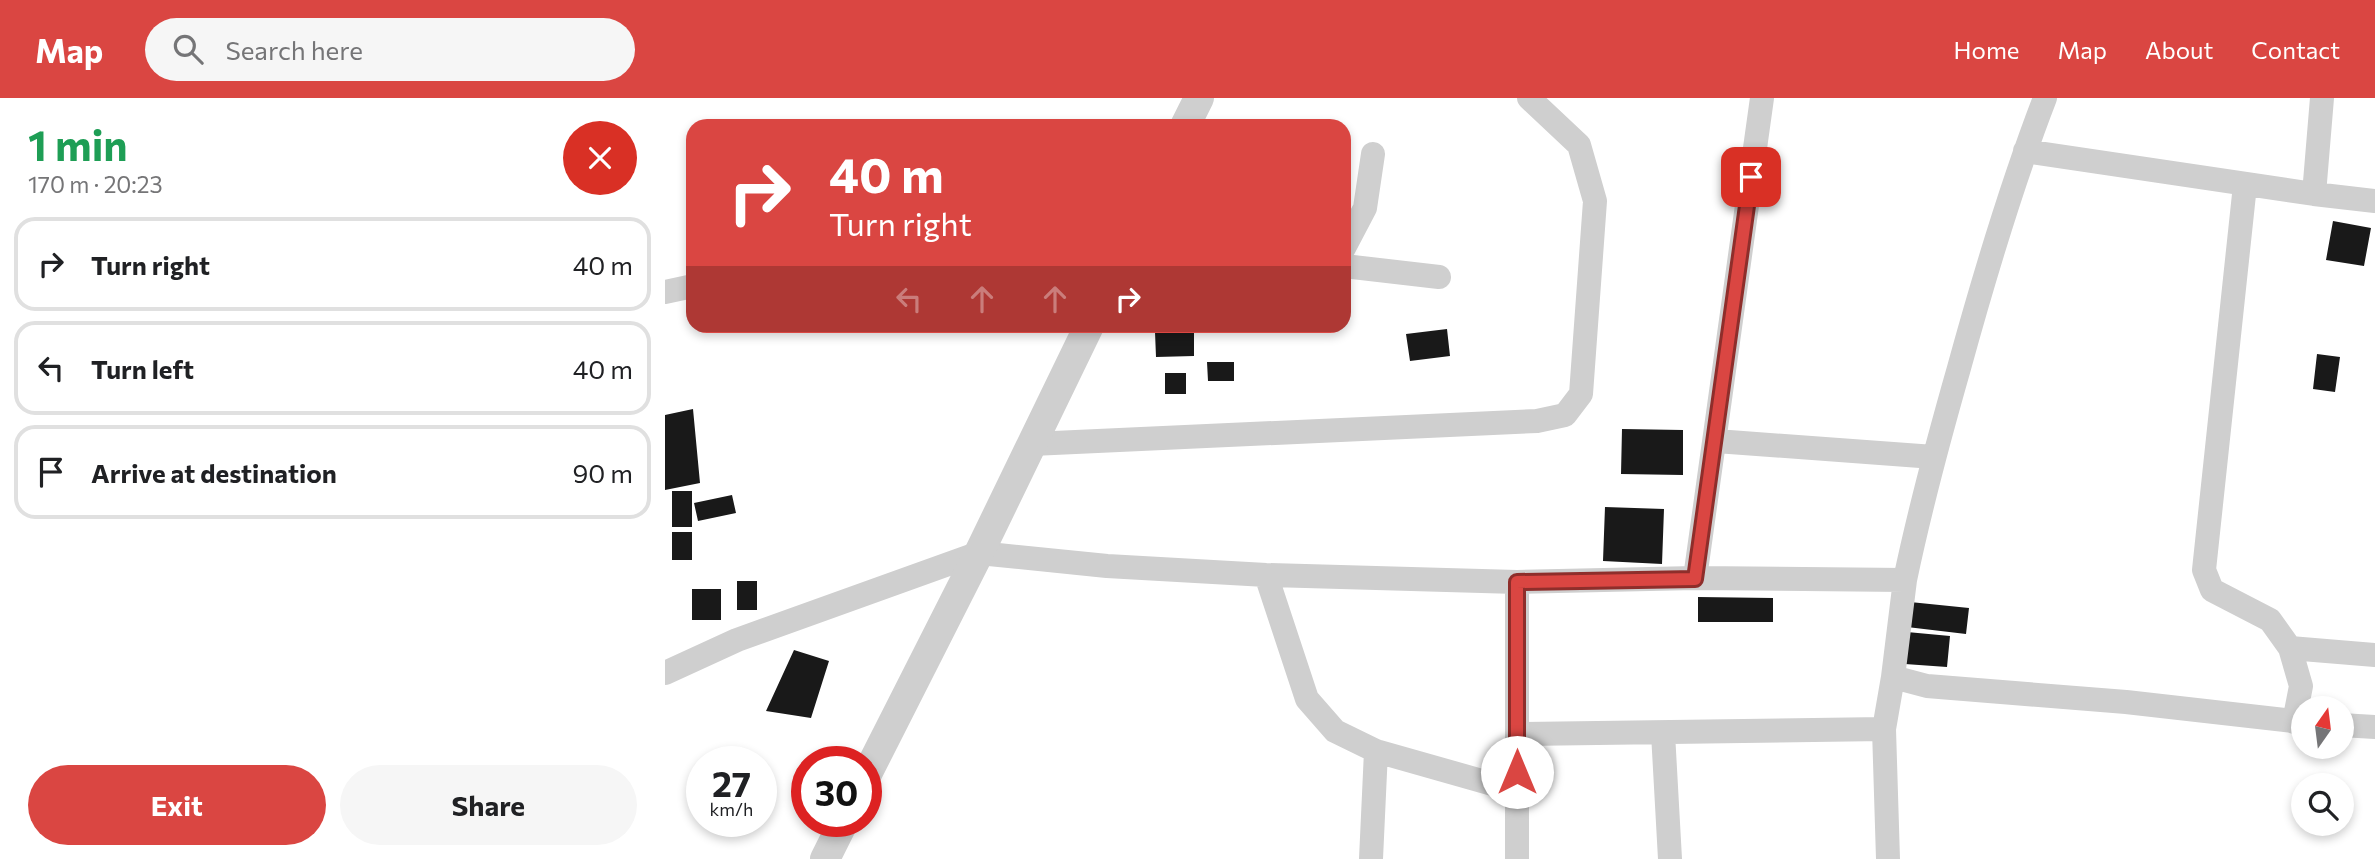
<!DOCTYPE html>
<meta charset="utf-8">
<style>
body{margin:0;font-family:Commissioner,sans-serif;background:#f6f6f6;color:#202124;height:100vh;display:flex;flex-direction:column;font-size:26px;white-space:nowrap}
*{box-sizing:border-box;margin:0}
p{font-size:23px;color:#757577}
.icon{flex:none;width:38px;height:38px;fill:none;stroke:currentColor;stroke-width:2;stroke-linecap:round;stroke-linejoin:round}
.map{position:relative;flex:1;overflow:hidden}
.sheet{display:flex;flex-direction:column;background:#fff;width:665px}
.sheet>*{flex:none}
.top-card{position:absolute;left:21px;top:21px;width:665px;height:214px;border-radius:21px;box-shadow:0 4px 10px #0003;background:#da4642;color:#fff;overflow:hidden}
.needle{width:46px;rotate:14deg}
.fabs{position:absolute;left:1626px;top:598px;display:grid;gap:14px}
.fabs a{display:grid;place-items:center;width:63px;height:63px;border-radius:50%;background:#fff;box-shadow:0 4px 10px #0003;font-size:35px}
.speed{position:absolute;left:21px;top:648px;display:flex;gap:14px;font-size:35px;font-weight:700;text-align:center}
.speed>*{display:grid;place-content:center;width:91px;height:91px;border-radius:50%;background:#fff;box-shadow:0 4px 10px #0003;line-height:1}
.speed small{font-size:18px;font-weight:400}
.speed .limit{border:10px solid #d22;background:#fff;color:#111}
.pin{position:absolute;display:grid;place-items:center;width:60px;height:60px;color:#fff;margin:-30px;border-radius:14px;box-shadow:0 4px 10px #0006}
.me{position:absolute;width:77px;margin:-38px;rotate:0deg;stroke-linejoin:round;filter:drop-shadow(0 0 5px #0008)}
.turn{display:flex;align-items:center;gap:24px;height:147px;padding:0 28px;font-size:32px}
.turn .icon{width:91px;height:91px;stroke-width:2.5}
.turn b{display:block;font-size:49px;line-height:60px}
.lanes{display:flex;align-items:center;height:66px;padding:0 28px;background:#0003;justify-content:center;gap:35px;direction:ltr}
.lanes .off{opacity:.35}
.round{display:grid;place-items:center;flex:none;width:74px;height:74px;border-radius:37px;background:#f6f6f6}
.head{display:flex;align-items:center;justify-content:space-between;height:119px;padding:0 28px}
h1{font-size:42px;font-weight:700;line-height:52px;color:#1e9e55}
.action{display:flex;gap:14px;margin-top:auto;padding:14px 28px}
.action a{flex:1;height:80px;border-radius:42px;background:#da4642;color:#fff;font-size:28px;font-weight:700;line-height:80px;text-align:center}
.action a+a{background:#f6f6f6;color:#202124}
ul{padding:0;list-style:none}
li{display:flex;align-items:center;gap:21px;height:94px;margin:0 14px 10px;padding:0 14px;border:4px solid #e0e0e0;border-radius:21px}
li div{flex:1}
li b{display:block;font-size:26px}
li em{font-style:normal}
header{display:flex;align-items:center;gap:42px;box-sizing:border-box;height:98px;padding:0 35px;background:#da4642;color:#fff}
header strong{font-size:33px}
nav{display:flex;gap:38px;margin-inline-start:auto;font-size:24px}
.search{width:490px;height:63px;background:#f6f6f6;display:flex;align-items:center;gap:18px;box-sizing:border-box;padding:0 24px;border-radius:38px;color:#757577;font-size:26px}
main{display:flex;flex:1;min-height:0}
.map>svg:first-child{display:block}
.building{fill:#191919}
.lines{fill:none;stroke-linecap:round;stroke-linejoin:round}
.minor{stroke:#cfcfcf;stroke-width:24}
.tertiary{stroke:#cfcfcf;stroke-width:30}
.route-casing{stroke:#8e2e2b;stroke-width:18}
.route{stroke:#da4642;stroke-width:12}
</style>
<header>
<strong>Map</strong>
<div class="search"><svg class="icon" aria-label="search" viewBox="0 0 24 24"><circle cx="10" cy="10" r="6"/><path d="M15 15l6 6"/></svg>Search here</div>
<nav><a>Home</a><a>Map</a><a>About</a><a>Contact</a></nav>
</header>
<main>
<section class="sheet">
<div class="head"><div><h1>1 min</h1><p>170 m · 20:23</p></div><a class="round" style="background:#d93025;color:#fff"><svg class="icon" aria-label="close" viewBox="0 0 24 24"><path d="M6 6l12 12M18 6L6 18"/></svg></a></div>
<ul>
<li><svg class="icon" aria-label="right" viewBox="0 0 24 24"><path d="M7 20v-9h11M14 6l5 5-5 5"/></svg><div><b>Turn right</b></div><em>40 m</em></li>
<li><svg class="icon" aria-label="left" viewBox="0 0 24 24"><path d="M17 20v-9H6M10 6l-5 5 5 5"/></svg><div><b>Turn left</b></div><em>40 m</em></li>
<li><svg class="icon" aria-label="arrive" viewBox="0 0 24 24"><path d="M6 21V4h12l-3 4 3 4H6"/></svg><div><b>Arrive at destination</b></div><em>90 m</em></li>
</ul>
<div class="action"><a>Exit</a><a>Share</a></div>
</section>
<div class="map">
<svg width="1710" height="761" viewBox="0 0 1710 761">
<rect width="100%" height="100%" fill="#fff"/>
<path class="building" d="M1668 123 1706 130 1699 168 1661 162Z
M782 231 785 258 745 263 741 236Z
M529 233V258L491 259 490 234Z
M1652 256 1675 259 1670 294 1648 291Z
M542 264H569V283H543Z
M500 275H521V296H500Z
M28 311 35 385 0 392V317Z
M957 331 1018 332V377L956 376Z
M7 393H27V429H7Z
M67 397 71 415 33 423 29 405Z
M940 409 999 411 997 466 938 463Z
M7 434H27V462H7Z
M72 483H92V512H72Z
M27 491H56V522H27Z
M1033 499 1108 500V524H1033Z
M1245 504 1304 510 1301 536 1242 529Z
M1242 534 1285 538 1282 569 1240 566Z
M129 552 164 563 146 620 101 613Z"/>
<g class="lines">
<path class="minor" d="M1657 0 1649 96 1710 103
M1360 53 1649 96
M1580 87 1539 472 1547 492 1605 522 1625 550 1636 588 1629 624
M679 150 700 110 708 56
M679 168 774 179
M0 194 28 188
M1051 343 1269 359
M367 346 872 323 900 317 916 296 930 103 914 47 864 0
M601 477 642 601 670 633 711 653 852 693
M1030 480 1097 0
M1240 482 1228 579 1262 588 1461 604 1638 624
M1625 550 1710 557
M0 575 72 542 314 455 442 468 601 477 852 484 1030 480 1240 482C1255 410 1274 340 1294 270 1319 179 1346 88 1380 0
M1676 627 1710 629
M998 635 1005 761
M852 636 1219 631
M706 761 711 653
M852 761V484
M1223 761 1219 631 1228 579"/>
<path class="tertiary" d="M520 28 534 0
M201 678 314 455 424 228
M160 761 179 723"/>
</g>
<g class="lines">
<defs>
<path id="route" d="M852 674V484L1030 481 1086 79"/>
</defs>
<use href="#route" class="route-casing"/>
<use href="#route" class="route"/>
</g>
</svg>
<div class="fabs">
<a><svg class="needle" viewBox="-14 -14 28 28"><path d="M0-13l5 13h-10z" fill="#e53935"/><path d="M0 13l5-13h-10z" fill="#757577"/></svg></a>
<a><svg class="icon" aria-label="search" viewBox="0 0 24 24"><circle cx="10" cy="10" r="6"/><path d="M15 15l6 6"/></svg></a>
</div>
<div class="speed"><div>27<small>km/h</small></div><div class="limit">30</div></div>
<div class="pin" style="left:1086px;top:79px;background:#d93025"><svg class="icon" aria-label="arrive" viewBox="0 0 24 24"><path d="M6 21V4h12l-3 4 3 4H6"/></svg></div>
<svg class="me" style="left:852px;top:674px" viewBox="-20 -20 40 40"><circle r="19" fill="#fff"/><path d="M0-13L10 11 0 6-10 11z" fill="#da4642"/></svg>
<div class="top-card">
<div class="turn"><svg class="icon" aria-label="right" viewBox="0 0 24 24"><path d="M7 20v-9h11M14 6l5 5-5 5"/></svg><div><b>40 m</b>Turn right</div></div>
<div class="lanes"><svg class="icon off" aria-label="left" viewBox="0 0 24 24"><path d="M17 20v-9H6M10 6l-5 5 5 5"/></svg><svg class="icon off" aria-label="ahead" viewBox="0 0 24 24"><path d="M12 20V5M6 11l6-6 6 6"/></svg><svg class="icon off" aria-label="ahead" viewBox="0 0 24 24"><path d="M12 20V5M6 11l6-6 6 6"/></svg><svg class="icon" aria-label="right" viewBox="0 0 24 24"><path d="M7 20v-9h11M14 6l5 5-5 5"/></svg></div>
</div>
</div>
</main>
